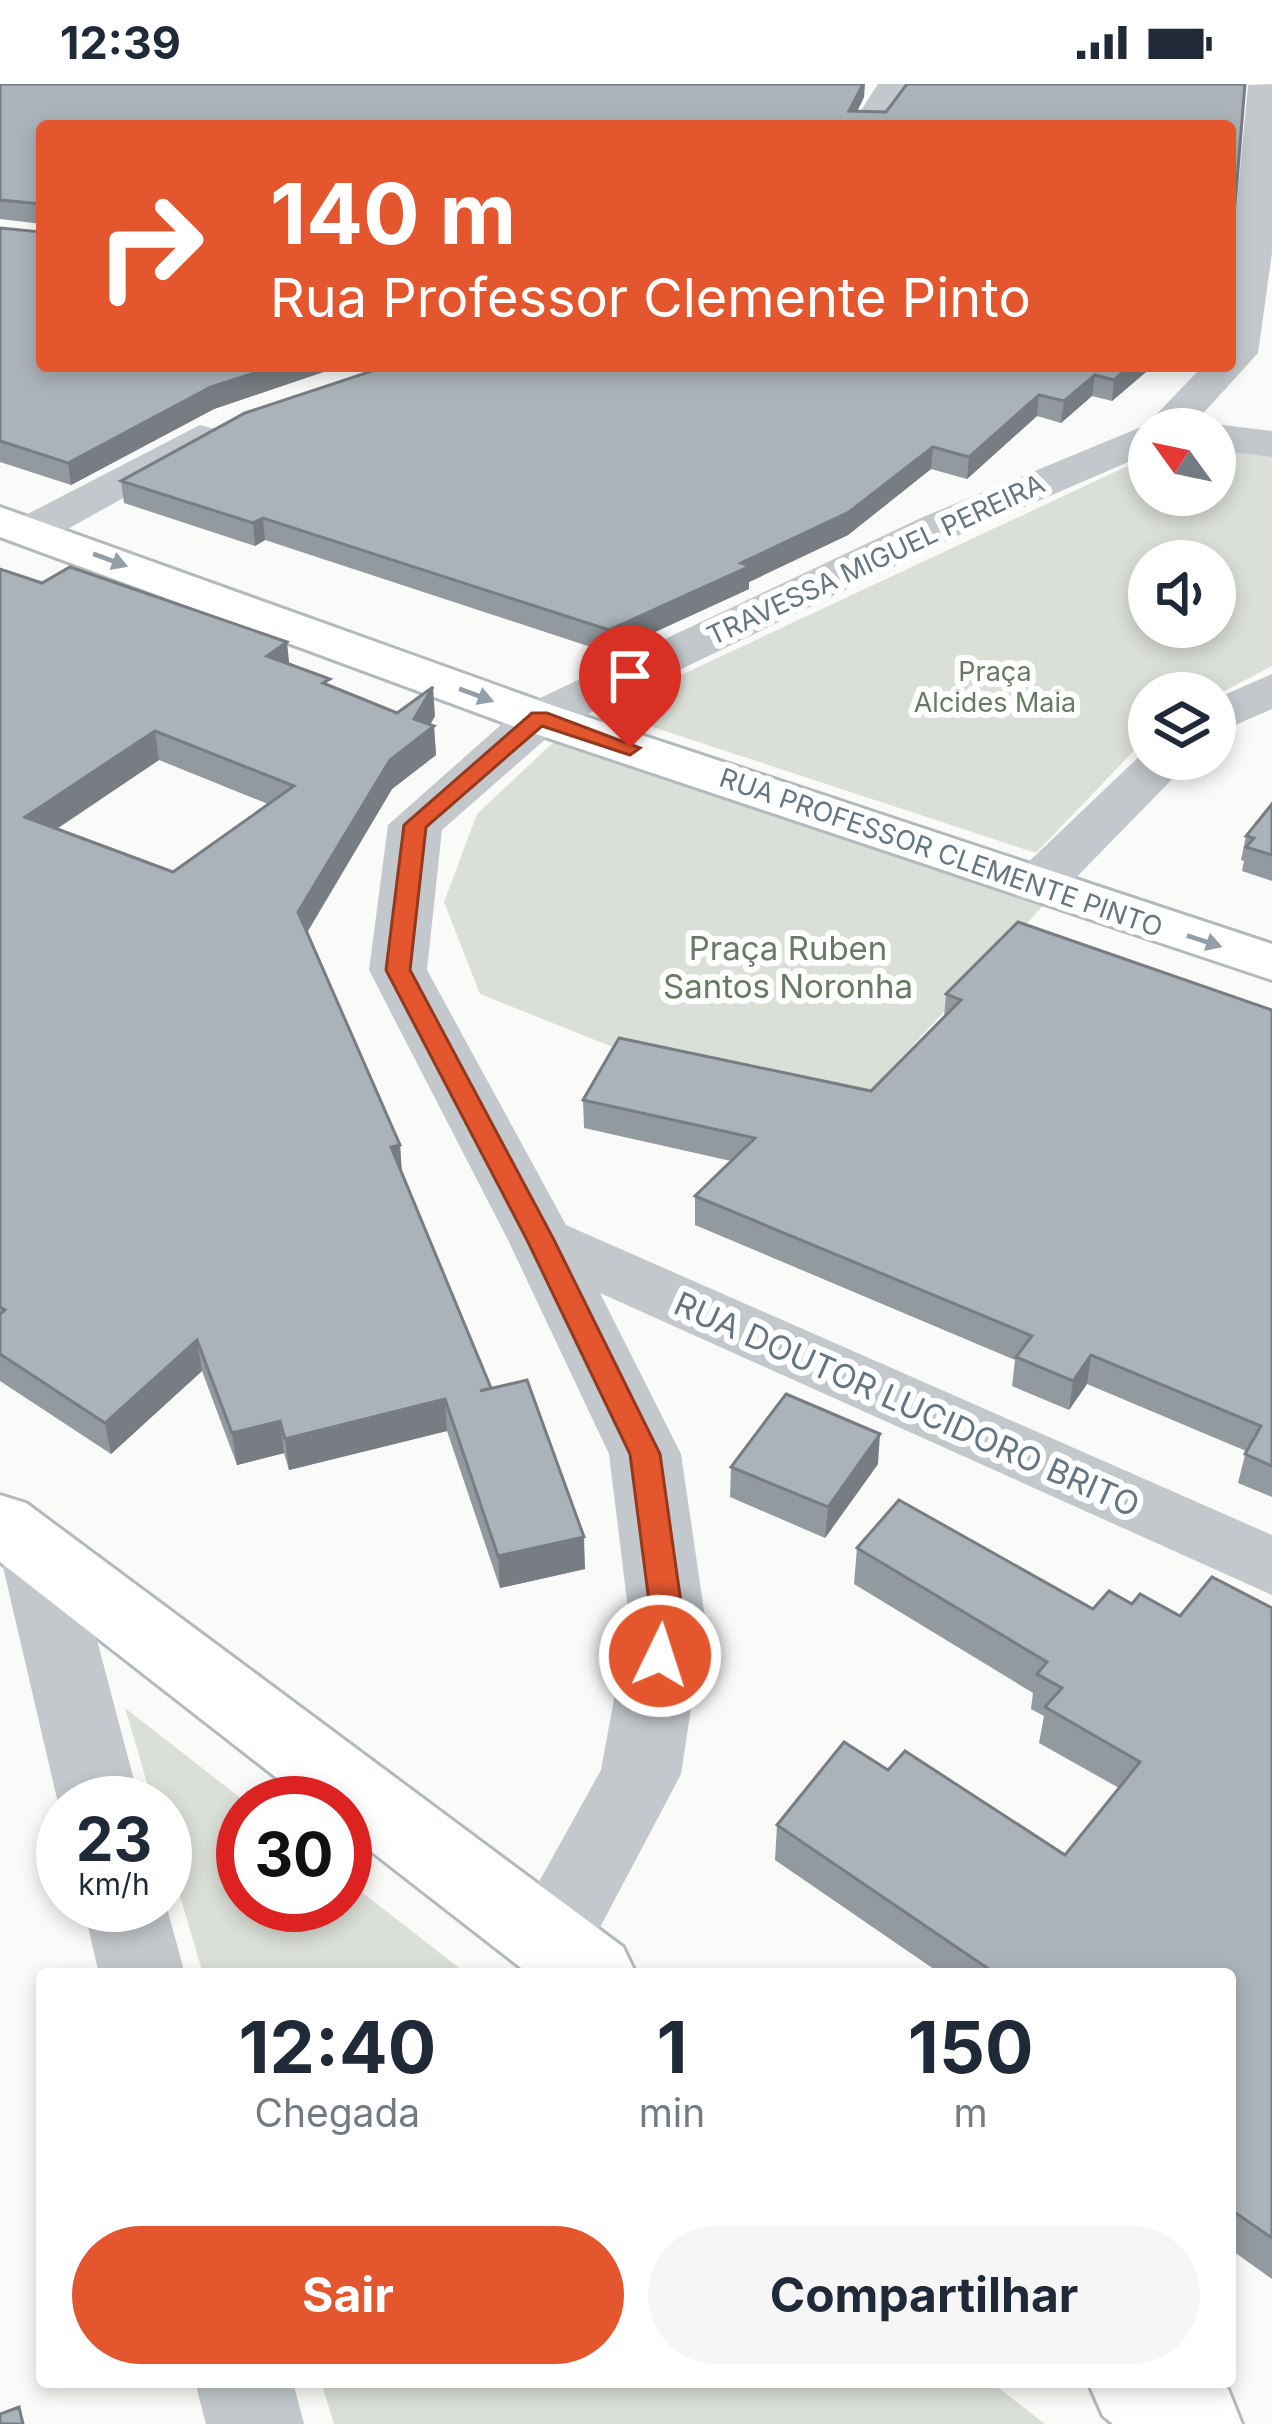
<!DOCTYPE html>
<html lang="pt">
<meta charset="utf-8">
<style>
body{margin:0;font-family:Inter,sans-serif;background:#f6f6f7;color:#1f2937;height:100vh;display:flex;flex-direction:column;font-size:45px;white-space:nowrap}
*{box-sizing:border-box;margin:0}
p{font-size:39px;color:#747a83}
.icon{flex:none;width:66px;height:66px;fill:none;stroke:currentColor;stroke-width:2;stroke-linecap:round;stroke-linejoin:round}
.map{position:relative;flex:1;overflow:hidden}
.details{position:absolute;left:36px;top:1884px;width:1200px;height:420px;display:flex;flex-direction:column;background:#fff;border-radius:12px;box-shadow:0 6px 18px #0003}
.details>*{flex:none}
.guide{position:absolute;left:36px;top:36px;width:1200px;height:252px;border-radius:12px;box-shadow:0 6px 18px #0003;background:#e4572e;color:#fff;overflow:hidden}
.needle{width:78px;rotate:303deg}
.controls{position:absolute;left:1128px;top:324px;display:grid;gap:24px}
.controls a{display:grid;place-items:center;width:108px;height:108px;border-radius:50%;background:#fff;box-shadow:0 6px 18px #0003;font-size:60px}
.speed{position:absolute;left:36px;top:1692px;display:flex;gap:24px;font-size:60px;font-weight:700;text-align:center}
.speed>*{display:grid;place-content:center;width:156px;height:156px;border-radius:50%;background:#fff;box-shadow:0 6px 18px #0003;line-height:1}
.speed small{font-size:30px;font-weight:400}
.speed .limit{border:18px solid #d22;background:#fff;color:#111}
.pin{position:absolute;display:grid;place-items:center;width:102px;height:102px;color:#fff;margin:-123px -51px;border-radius:50% 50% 50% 0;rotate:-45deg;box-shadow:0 0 12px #0007}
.pin .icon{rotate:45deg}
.me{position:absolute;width:132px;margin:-66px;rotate:4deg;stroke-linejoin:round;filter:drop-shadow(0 0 9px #0008)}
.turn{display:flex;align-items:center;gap:42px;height:252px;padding:0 36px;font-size:54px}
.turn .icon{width:156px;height:156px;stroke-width:2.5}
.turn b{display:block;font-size:84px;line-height:102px}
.eta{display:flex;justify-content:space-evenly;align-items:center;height:204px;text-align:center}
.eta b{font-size:72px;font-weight:700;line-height:84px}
.primary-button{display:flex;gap:24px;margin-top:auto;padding:24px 36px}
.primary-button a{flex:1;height:138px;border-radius:72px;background:#e4572e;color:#fff;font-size:48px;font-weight:700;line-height:138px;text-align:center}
.primary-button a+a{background:#f6f6f7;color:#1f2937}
.status{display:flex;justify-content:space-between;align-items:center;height:84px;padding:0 60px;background:#fff;direction:ltr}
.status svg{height:33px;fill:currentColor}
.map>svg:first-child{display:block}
.green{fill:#dadfd7;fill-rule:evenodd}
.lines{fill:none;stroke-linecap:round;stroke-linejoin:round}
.secondary-casing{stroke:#b3babf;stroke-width:6}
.street{fill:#c3c8cc;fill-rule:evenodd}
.secondary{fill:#fff;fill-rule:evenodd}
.wall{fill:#929a9f;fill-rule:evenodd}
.shaded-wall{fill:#777d82}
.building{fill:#aab3b9;stroke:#777d82;stroke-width:3;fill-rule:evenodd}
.oneway{fill:#939fa8}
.route{fill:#e4572e;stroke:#94391e;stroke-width:3}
.labels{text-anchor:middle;stroke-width:12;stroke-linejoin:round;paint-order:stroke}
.far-street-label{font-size:27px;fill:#657683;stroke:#fff}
.far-park-label{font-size:27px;fill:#687a64;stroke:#fff}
.park-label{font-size:33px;fill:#687a64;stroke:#fff}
.street-label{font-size:33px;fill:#657683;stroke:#fff}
</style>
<div class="status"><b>12:39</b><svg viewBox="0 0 49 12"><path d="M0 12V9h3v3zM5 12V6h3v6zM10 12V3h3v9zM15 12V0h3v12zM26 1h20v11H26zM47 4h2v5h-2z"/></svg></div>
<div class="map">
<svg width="1272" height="2340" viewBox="0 0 1272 2340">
<rect width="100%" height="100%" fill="#fafaf8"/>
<path class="green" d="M1215 365 1272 372V582L1215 612 1149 609V651L1036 769 604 627 1149 372V411H1215ZM1149 477H1215V543H1149Z
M558 654 1043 822 830 1050 480 910 444 818 477 730Z
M125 1624 247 1719H243V1821H345V1795L467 1890H203L165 1761V1719H153Z
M321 2298H991L1045 2340H334Z"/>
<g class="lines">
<defs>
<path id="secondary" d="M0 423 557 623 1272 860V896L521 645 0 453Z
M0 1411 26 1419 623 1863 636 1890H529L345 1747V1719H309L0 1478Z
M1088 2298H1218L1228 2305 1242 2340H1113L1103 2332Z"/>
</defs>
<use href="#secondary" class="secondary-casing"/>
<path class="street" d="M878 0H912L885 42H851Z
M1272 0V169L1258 269 1189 345H1149V369L955 453 557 645 442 746 427 886 566 1141 1272 1451V1511L600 1209 681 1370 705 1533 681 1690 669 1713 579 1883 559 1890 519 1883 506 1857 601 1686 629 1533 609 1370 508 1156 369 886 388 741 521 623 923 433 1146 341 1203 282H1230V193L1248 1Z
M1215 340 1272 347V373L1215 366V345H1199Z
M200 341 215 345 222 354 215 363 46 457H14L7 447 14 437Z
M1272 590V625L1215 650V615Z
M1148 664 1149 675H1192L1057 813 1037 818 1017 813 1009 801 1017 789Z
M36 1437 62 1445 73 1465 140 1719H63V1728L58 1719 0 1470 10 1445Z
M165 1817 185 1890H99L83 1821H165Z
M195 2298H293L304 2340H206Z"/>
<use href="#secondary" class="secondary"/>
</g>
<path class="wall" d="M0 0 864 13 857 27 886 28 907 0H1247L42 140 0 135Z
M0 144 42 282H341L214 325 71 401 0 378Z
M1153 282 1112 317 1092 312 1061 339 1037 332 967 395 931 385 848 451 749 498V505L609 569 265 456 255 462 124 419 121 397Z
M0 485 289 580 330 602 397 629 435 632 430 641 434 642 436 671 392 705 307 849 400 1061 402 1090 491 1304 585 1485 500 1504 447 1347 289 1386 284 1369 237 1381 202 1287 111 1370 0 1297ZM159 676 268 720 173 788 56 745Z
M1272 720V797L1242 787 1244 777 1241 776 1246 752Z
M946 910 1272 926V1413L1238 1399 1246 1367 1087 1300 1069 1326 1012 1302 1015 1276 695 1141V1112L731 1077 584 1044 583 1016 871 1007 944 934Z
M878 1380 825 1454 730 1413 731 1383Z
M857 1464 1093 1525 1132 1520 1180 1532 1272 1524V2195L1230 2165V1890H941L775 1776 777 1741 888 1686 1065 1771 1119 1704 1039 1659 1044 1632 1031 1625 1033 1609 854 1500Z"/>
<path class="shaded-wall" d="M863 0H865L864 13 850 42 849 27Z
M276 282H341L214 325 71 401 68 379 211 303Z
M1130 282H1153L1112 317 1114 296Z
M1095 291 1092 312 1061 339 1064 317Z
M1039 311 1037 332 967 395 969 373Z
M933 363 931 385 848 451 749 498V505L609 569V546L741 479Z
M263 434 265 456 255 462 253 439Z
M287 558 290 587 267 572Z
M433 603 435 632 425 649 434 642 436 671 392 705 301 858 298 828Z
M155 647 159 676 30 763 25 733Z
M400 1061 402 1092 391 1063Z
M197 1256 202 1287 111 1370 105 1339Z
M1091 1271 1087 1300 1069 1326 1073 1297Z
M445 1315 447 1347 289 1386 285 1355Z
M280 1337 284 1369 237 1381 232 1349Z
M880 1350 878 1380 825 1454 828 1423Z
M584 1453 585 1485 500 1504 498 1472Z"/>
<path class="building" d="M0 0H863L849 27 886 28 907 0H1245L1230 182V42H42V120L0 116Z
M0 144 42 148V282H276L211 303 68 379 0 357Z
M387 282H1130L1114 296 1095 291 1064 317 1039 311 969 373 933 363 849 428 741 479 750 482 609 546 263 434 253 439 121 397 245 329Z
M70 483 287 558 267 572 330 595 323 599 397 629 433 603 414 635 434 642 390 676 298 828 400 1061 391 1063 491 1304 480 1307 527 1296 584 1453 498 1472 445 1315 285 1355 280 1337 232 1349 197 1256 105 1339 0 1270V1230L5 1226 0 1223V485L42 499ZM155 647 294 702 173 788 25 733Z
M1272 720V771L1246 763 1254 754 1246 752Z
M1018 838 1272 926V1382L1245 1370 1261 1342 1091 1271 1073 1297 1016 1273 1032 1252 695 1112 755 1054 583 1016 619 954 871 1007 961 916 946 910Z
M786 1310 880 1350 828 1423 731 1383Z
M899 1416 1093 1525 1109 1507 1132 1520 1140 1510 1180 1532 1212 1493 1272 1524V2154L1230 2125V1890H996L777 1741 844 1658 888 1686 905 1667 1065 1771 1140 1678 1045 1623 1062 1604 1037 1590 1047 1578 857 1464Z
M19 2323 23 2340H0V2330Z"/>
<defs><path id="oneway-solid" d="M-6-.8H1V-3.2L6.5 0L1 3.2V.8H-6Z" transform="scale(3)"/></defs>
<g class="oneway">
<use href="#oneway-solid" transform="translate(110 476) rotate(20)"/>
<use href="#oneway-solid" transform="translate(476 611) rotate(20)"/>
<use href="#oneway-solid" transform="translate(1204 857) rotate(18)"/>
</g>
<path class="route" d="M532 629H547L640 664 630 671 542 642 426 743 410 886 554 1156 660 1370 683 1533 676 1572 660 1584 644 1572 651 1533 630 1370 527 1156 386 886 404 741Z"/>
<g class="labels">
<g class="far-street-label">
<text transform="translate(876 476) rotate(-25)" y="9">TRAVESSA MIGUEL PEREIRA</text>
<text transform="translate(941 769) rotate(19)" y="9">RUA PROFESSOR CLEMENTE PINTO</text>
</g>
<g class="far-park-label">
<text x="995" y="597">Praça<tspan x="995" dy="31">Alcides Maia</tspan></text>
</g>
<g class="park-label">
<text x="788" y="876">Praça Ruben<tspan x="788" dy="38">Santos Noronha</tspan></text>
</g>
<g class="street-label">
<text transform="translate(907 1320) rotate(24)" y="12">RUA DOUTOR LUCIDORO BRITO</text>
</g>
</g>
</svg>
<div class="controls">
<a><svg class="needle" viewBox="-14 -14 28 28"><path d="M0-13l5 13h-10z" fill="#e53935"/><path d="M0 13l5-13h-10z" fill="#747a83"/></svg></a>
<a><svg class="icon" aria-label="sound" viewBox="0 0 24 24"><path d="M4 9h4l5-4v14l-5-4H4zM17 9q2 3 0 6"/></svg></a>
<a><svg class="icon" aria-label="layers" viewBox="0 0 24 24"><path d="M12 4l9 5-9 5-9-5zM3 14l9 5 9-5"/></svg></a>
</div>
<div class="speed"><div>23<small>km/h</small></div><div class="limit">30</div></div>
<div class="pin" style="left:630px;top:664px;background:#d93025"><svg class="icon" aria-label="arrive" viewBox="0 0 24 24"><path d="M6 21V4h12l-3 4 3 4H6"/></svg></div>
<svg class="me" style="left:660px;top:1572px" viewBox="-20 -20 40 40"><circle r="17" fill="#e4572e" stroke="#fff" stroke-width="3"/><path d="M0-11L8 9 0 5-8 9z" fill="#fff"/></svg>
<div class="guide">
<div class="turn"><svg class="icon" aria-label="right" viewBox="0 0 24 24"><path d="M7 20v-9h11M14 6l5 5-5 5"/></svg><div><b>140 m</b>Rua Professor Clemente Pinto</div></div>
</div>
<section class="details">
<div class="eta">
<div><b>12:40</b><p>Chegada</p></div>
<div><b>1</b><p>min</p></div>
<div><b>150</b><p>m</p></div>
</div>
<div class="primary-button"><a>Sair</a><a>Compartilhar</a></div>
</section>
</div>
